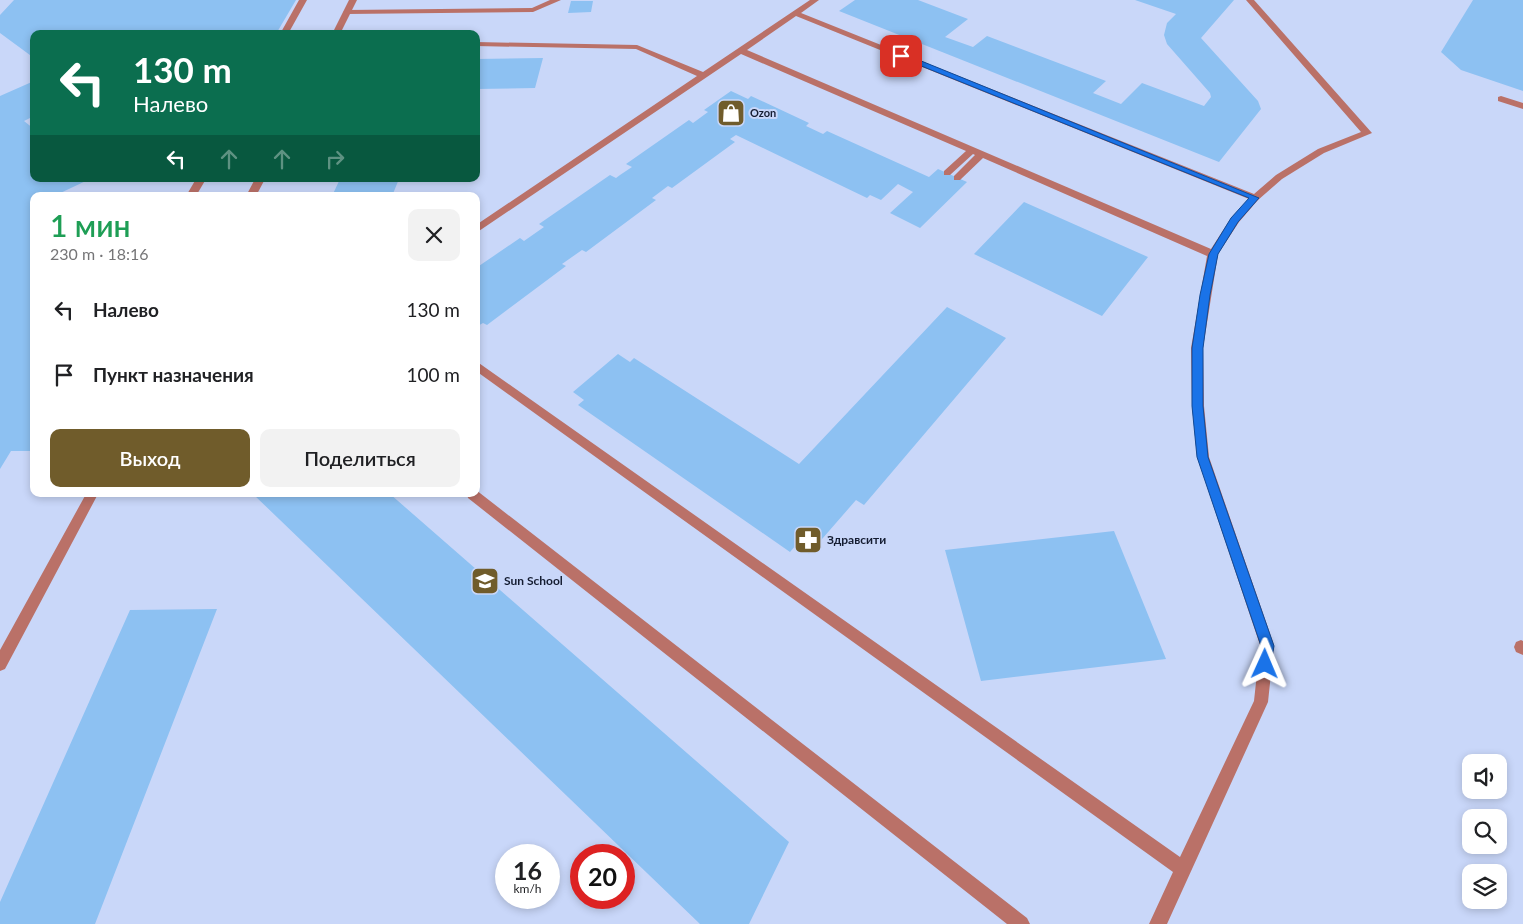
<!DOCTYPE html>
<html lang="ru">
<meta charset="utf-8">
<style>
body{margin:0;font-family:Lato,sans-serif;background:#f2f2f2;color:#202124;height:100vh;display:flex;flex-direction:column;font-size:19px;white-space:nowrap}
*{box-sizing:border-box;margin:0}
p{font-size:16px;color:#757577}
.icon{flex:none;width:28px;height:28px;fill:none;stroke:currentColor;stroke-width:2;stroke-linecap:round;stroke-linejoin:round}
.map{position:relative;flex:1;overflow:hidden}
.side{position:absolute;left:30px;top:192px;width:450px;height:305px;display:flex;flex-direction:column;background:#fff;border-radius:10px;box-shadow:0 2px 8px #0003}
.side>*{flex:none}
.top-card{position:absolute;left:30px;top:30px;width:450px;height:152px;border-radius:10px;box-shadow:0 2px 8px #0003;background:#0b6e4f;color:#fff;overflow:hidden}
.fabs{position:absolute;left:1462px;top:754px;display:grid;gap:10px}
.fabs a{display:grid;place-items:center;width:45px;height:45px;border-radius:10px;background:#fff;box-shadow:0 2px 8px #0003;font-size:25px}
.speed{position:absolute;left:495px;top:844px;display:flex;gap:10px;font-size:25px;font-weight:700;text-align:center}
.speed>*{display:grid;place-content:center;width:65px;height:65px;border-radius:50%;background:#fff;box-shadow:0 2px 8px #0003;line-height:1}
.speed small{font-size:12px;font-weight:400}
.speed .limit{border:8px solid #d22;background:#fff;color:#111}
.pin{position:absolute;display:grid;place-items:center;width:42px;height:42px;color:#fff;margin:-21px;border-radius:10px;box-shadow:0 2px 8px #0006}
.me{position:absolute;width:55px;margin:-28px;rotate:1deg;stroke-linejoin:round;filter:drop-shadow(0 0 4px #0008)}
.turn{display:flex;align-items:center;gap:18px;height:105px;padding:0 20px;font-size:22px}
.turn .icon{width:65px;height:65px;stroke-width:2.5}
.turn b{display:block;font-size:35px;line-height:42px}
.lanes{display:flex;align-items:center;height:48px;padding:0 20px;background:#0003;justify-content:center;gap:25px;direction:ltr}
.lanes .off{opacity:.35}
.round{display:grid;place-items:center;flex:none;width:52px;height:52px;border-radius:10px;background:#f2f2f2}
.overview{display:flex;align-items:center;justify-content:space-between;height:85px;padding:0 20px}
h1{font-size:30px;font-weight:600;line-height:38px;color:#1e9e55}
.button{display:flex;gap:10px;margin-top:auto;padding:10px 20px}
.button a{flex:1;height:58px;border-radius:10px;background:#705c2b;color:#fff;font-size:20px;font-weight:600;line-height:58px;text-align:center}
.button a+a{background:#f2f2f2;color:#202124}
ul{padding:0;list-style:none}
li{display:flex;align-items:center;gap:15px;height:65px;padding:0 20px}
li div{flex:1}
li b{display:block;font-size:19px}
li em{font-style:normal}
.map>svg:first-child{display:block}
.building{fill:#8dc1f2}
.lines{fill:none;stroke-linecap:round;stroke-linejoin:round}
.service{fill:#ba7168;fill-rule:evenodd}
.minor{fill:#ba7168;fill-rule:evenodd}
.route{fill:#1a73e8;stroke:#114b97}
.labels{text-anchor:middle;stroke-width:4;stroke-linejoin:round;paint-order:stroke}
.far-poi-label{font-size:11px;font-weight:bold;fill:#151d32;stroke:#c9d7f9;text-anchor:start}
.poi-label{font-size:12px;font-weight:bold;fill:#151d32;stroke:#c9d7f9;text-anchor:start}
</style>
<div class="map">
<svg width="1523" height="924" viewBox="0 0 1523 924">
<rect width="100%" height="100%" fill="#c9d7f9"/>
<path class="building" d="M14 0H296L276 34H34V58L0 33V15Z
M855 0H918L968 19 945 37 973 47 987 36 1106 81 1093 93 1121 104 1142 83 1204 106 1211 97 1210 93 1167 44 1164 35 1167 23 1176 14 1135 0H1234L1201 38 1258 101 1261 109 1219 162 839 11Z
M1473 0H1523V91L1461 70 1441 52Z
M571 1H593L591 12 568 13Z
M543 58 535 88 476 89V59Z
M34 81V116L24 121 34 129V179H90L54 196H34V451H11L0 469V96Z
M731 91 748 99 751 96 809 123 806 126 823 134 827 131 929 177 938 169 967 182 920 228 890 213 913 192 898 184 881 200 870 195 867 198 736 135 730 139 735 142 672 188 668 186 652 198 656 200 586 252 582 250 562 264 566 266 487 325 483 323 476 327V268L520 238 524 241 544 227 539 224 610 175 616 178 620 175 632 167 626 164 689 120 693 123 708 112 704 110Z
M340 179H399L392 196H332Z
M1024 202 1148 257 1102 316 974 254Z
M947 307 1006 338 864 505 856 500 809 554 796 545 790 552 578 405 584 400 573 392 618 354 630 362 634 358 799 464Z
M253 494H390L789 842 749 924H700Z
M1114 531 1166 659 981 681 945 550Z
M217 609 95 924H0V902L130 610Z"/>
<g class="lines">
<path class="service" d="M299 0H307L288 34H280Z
M550 0H561L533 12 347 14 343 12 347 10 532 8Z
M810 0H819L801 13 1254 194 1276 175 1318 149 1361 132 1246 0H1254L1372 133 1324 153 1282 179 1258 200 1239 222 1218 254 1203 348 1204 406 1209 457 1274 645 1268 702 1167 924H1149L1173 872 476 371V361L1180 857 1254 701 1260 645 1197 457 1192 406 1191 348 1207 256 983 158 960 180H954V176L975 155 973 154 950 175H944V171L966 151 741 54 476 233V225L697 76 636 49 476 46V42L637 45 703 72ZM796 16 1249 199 1231 218 1211 249 747 50Z
M1501 96 1523 103V109L1498 101V97Z
M196 179H206L196 196H186Z
M476 490 1027 918 1030 924H1007L468 498 467 494H476Z
M1521 640 1523 641V655L1516 652 1514 647 1516 642Z"/>
<path class="minor" d="M349 0H357L340 34H332Z
M255 179H265L256 196H246Z
M86 494H98L5 669 0 671V650Z"/>
</g>
<path class="route" d="M899 54H904L1259 198 1238 222 1218 254 1210 295 1203 348V406L1208 457 1274 646 1270 669 1265 671 1260 669 1258 664 1261 646 1197 457 1192 406V348L1200 295 1209 254 1231 218 1249 198 899 57Z"/>
<defs>
<symbol id="shop-square" viewBox="-11 -11 22 22"><rect x="-9" y="-9" width="18" height="18" rx="4" fill="#705c2b" stroke="#c9d7f9"/><path d="M-5-2.5h2.3a2.7 3.5 0 0 1 5.4 0H5L5.5 6h-11ZM-1.5-2.5h3a1.5 2.3 0 0 0-3 0Z" fill="#fff"/></symbol>
<symbol id="pharmacy-square" viewBox="-11 -11 22 22"><rect x="-9" y="-9" width="18" height="18" rx="4" fill="#705c2b" stroke="#c9d7f9"/><path d="M-2-6h4v4h4v4h-4v4h-4v-4h-4v-4h4Z" fill="#fff"/></symbol>
<symbol id="school-square" viewBox="-11 -11 22 22"><rect x="-9" y="-9" width="18" height="18" rx="4" fill="#705c2b" stroke="#c9d7f9"/><path d="M0-5L7-2L0 1L-7-2ZM-4 1L0 2.5L4 1V4Q0 6-4 4Z" fill="#fff"/></symbol>
</defs>
<g fill-rule="evenodd">
<use href="#shop-square" x="715" y="97" width="32" height="32"/>
<use href="#pharmacy-square" x="792" y="524" width="32" height="32"/>
<use href="#school-square" x="469" y="565" width="32" height="32"/>
</g>
<g class="labels">
<g class="far-poi-label">
<text x="750" y="117">Ozon</text>
</g>
<g class="poi-label">
<text x="827" y="544">Здравсити</text>
<text x="504" y="585">Sun School</text>
</g>
</g>
</svg>
<div class="fabs">
<a><svg class="icon" aria-label="sound" viewBox="0 0 24 24"><path d="M4 9h4l5-4v14l-5-4H4zM17 9q2 3 0 6"/></svg></a>
<a><svg class="icon" aria-label="search" viewBox="0 0 24 24"><circle cx="10" cy="10" r="6"/><path d="M15 15l6 6"/></svg></a>
<a><svg class="icon" aria-label="layers" viewBox="0 0 24 24"><path d="M12 4l9 5-9 5-9-5zM3 14l9 5 9-5"/></svg></a>
</div>
<div class="speed"><div>16<small>km/h</small></div><div class="limit">20</div></div>
<div class="pin" style="left:901px;top:56px;background:#d93025"><svg class="icon" aria-label="arrive" viewBox="0 0 24 24"><path d="M6 21V4h12l-3 4 3 4H6"/></svg></div>
<svg class="me" style="left:1265px;top:664px" viewBox="-20 -20 40 40"><path d="M0-17L14 15 0 8-14 15z" fill="#1a73e8" stroke="#fff" stroke-width="4"/></svg>
<div class="top-card">
<div class="turn"><svg class="icon" aria-label="left" viewBox="0 0 24 24"><path d="M17 20v-9H6M10 6l-5 5 5 5"/></svg><div><b>130 m</b>Налево</div></div>
<div class="lanes"><svg class="icon" aria-label="left" viewBox="0 0 24 24"><path d="M17 20v-9H6M10 6l-5 5 5 5"/></svg><svg class="icon off" aria-label="ahead" viewBox="0 0 24 24"><path d="M12 20V5M6 11l6-6 6 6"/></svg><svg class="icon off" aria-label="ahead" viewBox="0 0 24 24"><path d="M12 20V5M6 11l6-6 6 6"/></svg><svg class="icon off" aria-label="right" viewBox="0 0 24 24"><path d="M7 20v-9h11M14 6l5 5-5 5"/></svg></div>
</div>
<section class="side">
<div class="overview"><div><h1>1 мин</h1><p>230 m · 18:16</p></div><a class="round"><svg class="icon" aria-label="close" viewBox="0 0 24 24"><path d="M6 6l12 12M18 6L6 18"/></svg></a></div>
<ul>
<li><svg class="icon" aria-label="left" viewBox="0 0 24 24"><path d="M17 20v-9H6M10 6l-5 5 5 5"/></svg><div><b>Налево</b></div><em>130 m</em></li>
<li><svg class="icon" aria-label="arrive" viewBox="0 0 24 24"><path d="M6 21V4h12l-3 4 3 4H6"/></svg><div><b>Пункт назначения</b></div><em>100 m</em></li>
</ul>
<div class="button"><a>Выход</a><a>Поделиться</a></div>
</section>
</div>
